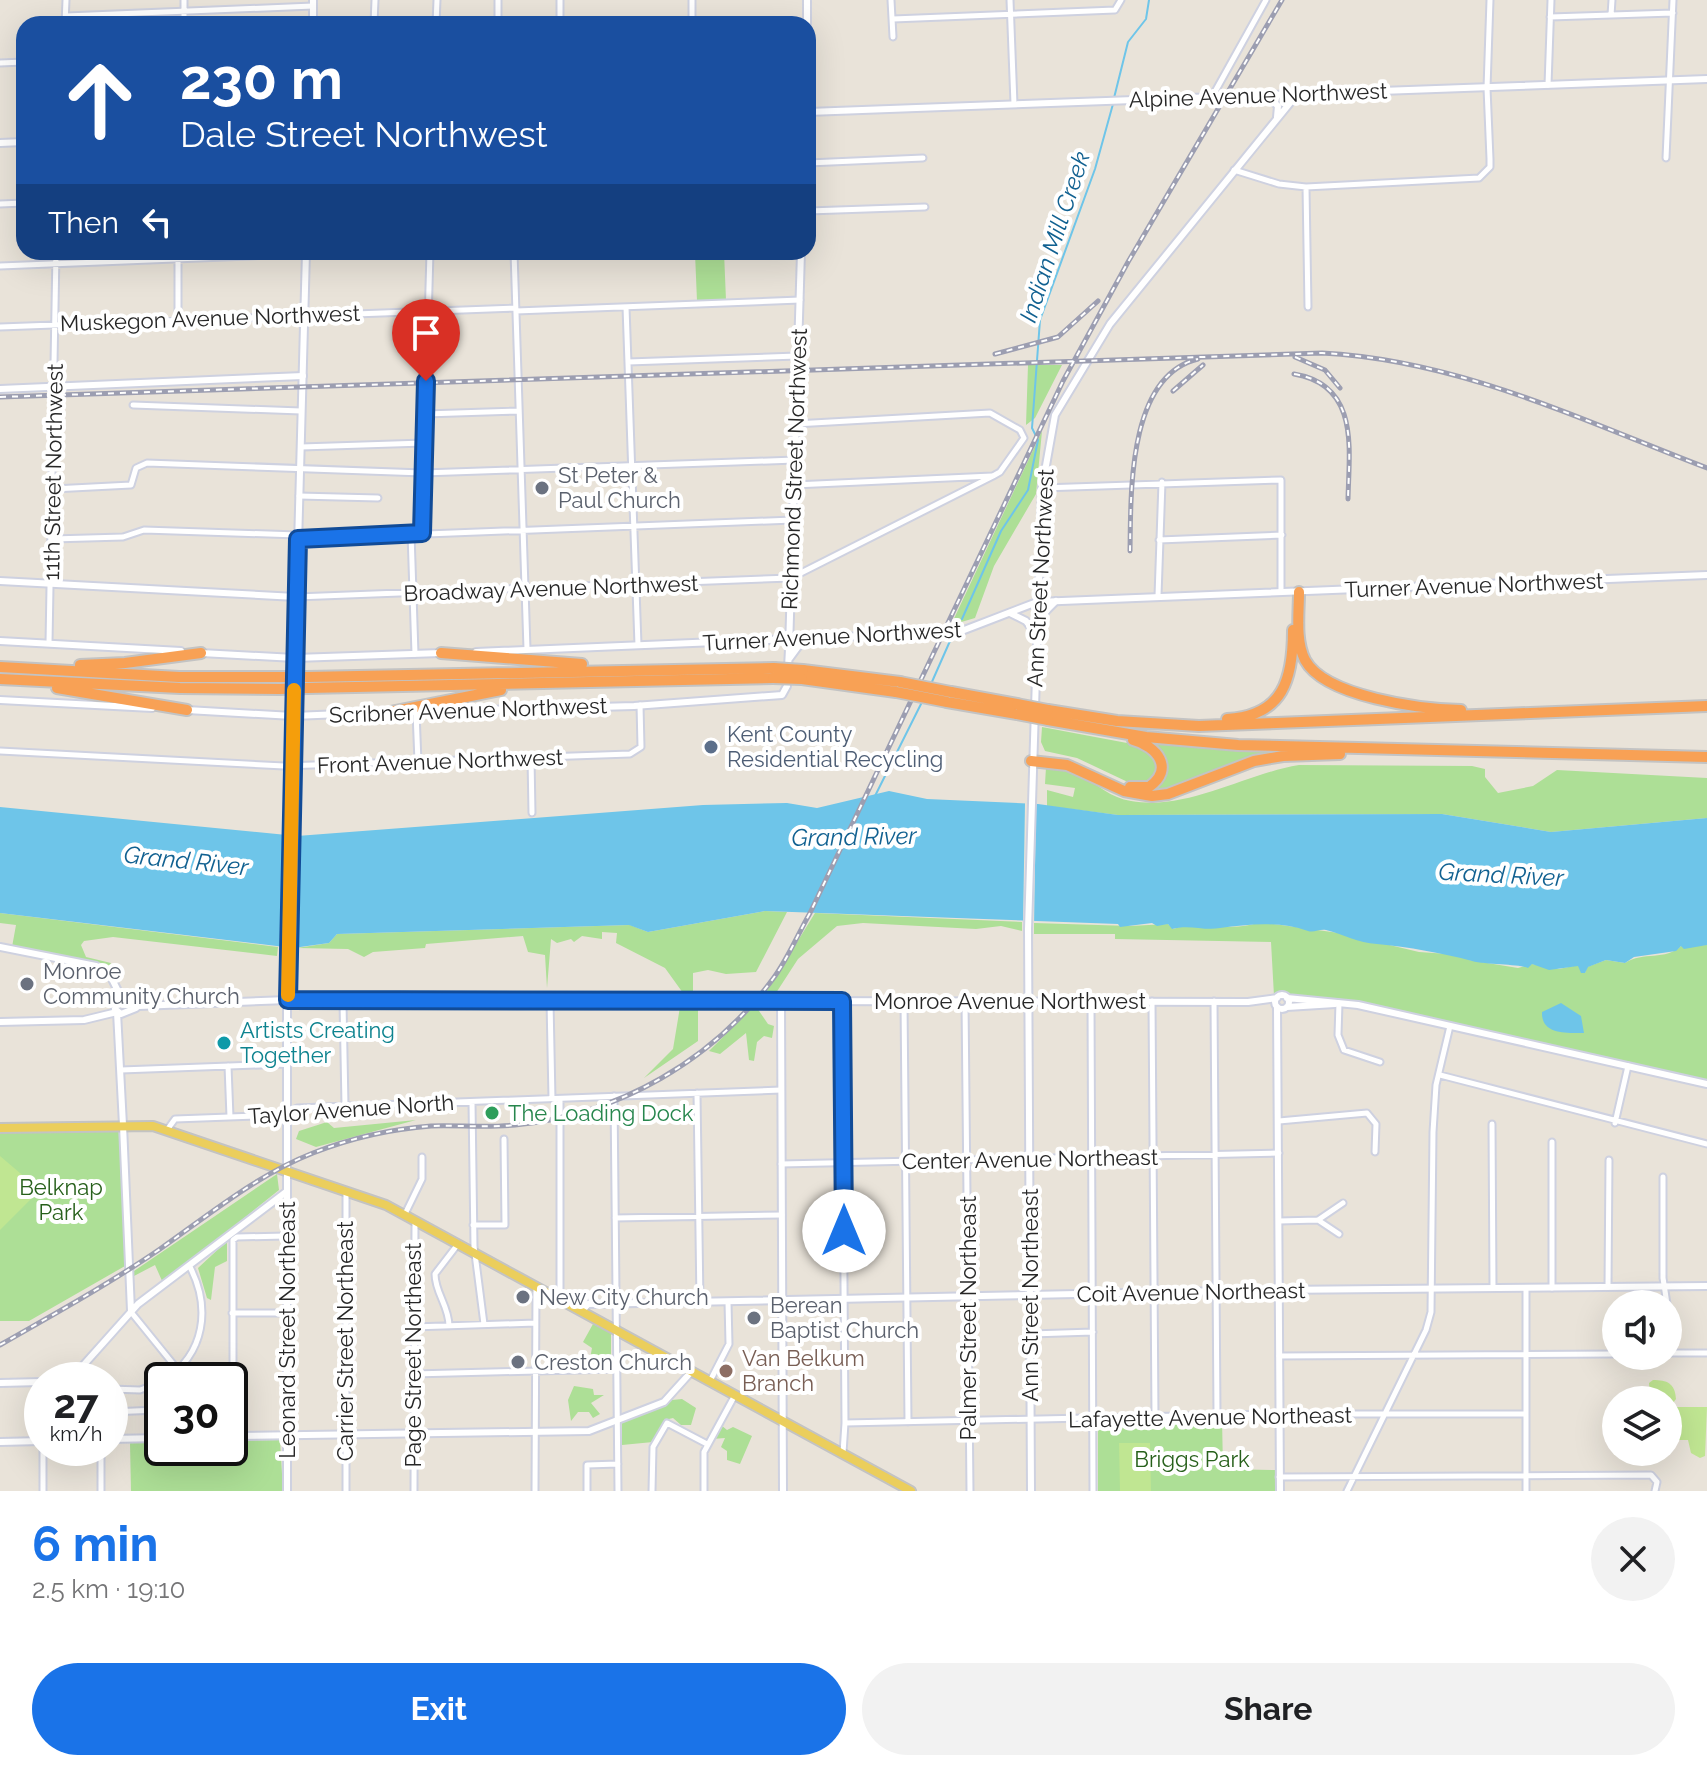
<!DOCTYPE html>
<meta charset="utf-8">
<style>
body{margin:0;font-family:Raleway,sans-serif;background:#f2f2f2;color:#202124;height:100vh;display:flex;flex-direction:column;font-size:30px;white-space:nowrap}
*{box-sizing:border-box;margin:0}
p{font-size:26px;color:#757577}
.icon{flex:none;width:44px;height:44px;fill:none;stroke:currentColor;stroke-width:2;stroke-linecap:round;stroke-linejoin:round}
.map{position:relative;height:1491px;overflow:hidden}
.details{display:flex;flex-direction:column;background:#fff;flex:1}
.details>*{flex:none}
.banner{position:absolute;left:16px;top:16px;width:800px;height:244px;border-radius:24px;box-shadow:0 8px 32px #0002;background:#1a4fa0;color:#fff;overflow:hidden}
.buttons{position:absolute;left:1602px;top:1290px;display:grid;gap:16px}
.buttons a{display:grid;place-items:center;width:80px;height:80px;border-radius:50%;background:#fff;box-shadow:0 8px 32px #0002;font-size:40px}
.speed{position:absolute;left:24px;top:1362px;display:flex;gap:16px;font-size:40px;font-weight:700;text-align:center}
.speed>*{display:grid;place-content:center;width:104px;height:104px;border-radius:50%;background:#fff;box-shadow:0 8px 32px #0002;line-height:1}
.speed small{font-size:20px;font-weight:400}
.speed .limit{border:4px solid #111;border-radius:12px;background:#fff;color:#111}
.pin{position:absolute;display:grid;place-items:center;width:68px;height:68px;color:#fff;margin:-82px -34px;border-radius:50% 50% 50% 0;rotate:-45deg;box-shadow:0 0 8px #0007}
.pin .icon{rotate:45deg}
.me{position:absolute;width:88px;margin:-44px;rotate:0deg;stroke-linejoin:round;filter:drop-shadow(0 0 6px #0008)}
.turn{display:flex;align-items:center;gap:28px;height:168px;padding:0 32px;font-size:36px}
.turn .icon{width:104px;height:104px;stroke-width:2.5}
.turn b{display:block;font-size:56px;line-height:68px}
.then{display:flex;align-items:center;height:76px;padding:0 32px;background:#0003;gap:16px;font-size:30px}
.round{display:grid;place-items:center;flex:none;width:84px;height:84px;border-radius:42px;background:#f2f2f2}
.overview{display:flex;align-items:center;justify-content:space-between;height:136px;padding:0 32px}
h1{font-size:48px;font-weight:700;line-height:60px;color:#1a73e8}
.cta{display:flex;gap:16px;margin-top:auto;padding:16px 32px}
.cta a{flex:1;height:92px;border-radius:48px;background:#1a73e8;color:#fff;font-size:32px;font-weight:700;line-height:92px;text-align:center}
.cta a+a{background:#f2f2f2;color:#202124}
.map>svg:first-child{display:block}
.green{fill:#addf96}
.pitch{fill:#c0e692}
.water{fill:#6ec5e9}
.pier{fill:#e9e3d9}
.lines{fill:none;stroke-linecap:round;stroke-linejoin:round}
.stream{stroke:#6ec5e9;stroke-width:2}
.minor-casing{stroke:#ced1e0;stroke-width:9}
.tertiary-casing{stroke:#ced1e0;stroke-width:10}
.secondary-casing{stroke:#ced1e0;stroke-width:10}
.primary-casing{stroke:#c3c3c3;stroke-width:12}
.motorway-casing{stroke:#c3c3c3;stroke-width:14}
.minor{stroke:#fff;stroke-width:5}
.tertiary{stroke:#fff;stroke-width:6}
.secondary{stroke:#fff;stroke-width:6}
.primary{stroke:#ebce5c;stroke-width:8}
.motorway{stroke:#f8a155;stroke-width:10}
.rail-casing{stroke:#9c9eb1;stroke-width:5}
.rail{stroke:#fff;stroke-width:2;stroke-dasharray:6;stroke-linecap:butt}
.motorway-bridge-casing{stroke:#c3c3c3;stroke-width:14;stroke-linecap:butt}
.motorway-bridge{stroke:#f8a155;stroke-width:10}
.route-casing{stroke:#114b97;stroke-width:20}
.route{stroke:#1a73e8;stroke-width:14}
.slow{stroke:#f59e0b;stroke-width:14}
.worship-dot{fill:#6b7280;stroke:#fff;stroke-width:3}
.service-dot{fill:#5c6f8a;stroke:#fff;stroke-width:3}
.culture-dot{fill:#0f9aa8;stroke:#fff;stroke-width:3}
.leisure-dot{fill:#2e9e5b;stroke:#fff;stroke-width:3}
.education-dot{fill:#8d6e63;stroke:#fff;stroke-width:3}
.labels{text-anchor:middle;stroke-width:8;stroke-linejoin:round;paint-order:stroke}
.street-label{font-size:22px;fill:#272727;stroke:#fff}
.worship-label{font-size:22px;fill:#5b616d;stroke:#fff;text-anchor:start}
.service-label{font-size:22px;fill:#4e5e75;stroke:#fff;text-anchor:start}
.culture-label{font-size:22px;fill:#0d838f;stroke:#fff;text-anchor:start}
.leisure-label{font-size:22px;fill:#27864d;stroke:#fff;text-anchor:start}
.park-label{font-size:22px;fill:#27601b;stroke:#fff}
.education-label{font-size:22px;fill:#785e54;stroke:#fff;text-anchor:start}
.water-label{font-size:24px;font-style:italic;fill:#116191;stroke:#fff}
</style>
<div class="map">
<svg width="1707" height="1491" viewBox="0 0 1707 1491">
<rect width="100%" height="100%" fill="#e9e3d9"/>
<path class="green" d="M683 252H724L726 300 697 301 695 253Z
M1028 365H1062L1035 418 1026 425Z
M1042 431 1036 494 994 566 975 618 951 625Z
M1042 727 1143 746 1157 757 1158 772 1149 783 1132 784 1077 758 1045 751 1041 742Z
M1153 744 1280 753 1164 792H1139L1162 777Z
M1299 765 1472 766 1485 769V777L1498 793 1533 786 1557 770 1707 778V818L1551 832 1442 814 1118 815 1047 806V790L1073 797 1075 788 1045 784 1046 767C1057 770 1072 771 1082 776 1098 785 1111 798 1131 801 1188 811 1244 774 1299 765Z
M765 911 787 912 756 972 726 974 708 970 693 973V994L683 993 665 968 616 943 617 933 602 932V939L582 936 574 942 571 939 557 943 551 939 547 988 545 955 528 952 523 936 426 944 425 948 373 952 364 957 348 949 297 948 329 943 337 934 630 925 648 932Z
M0 913 278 947 277 956 113 937 84 941 81 945 86 957 111 963 109 967 12 947 16 925 0 923Z
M815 913 1022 922V931L1001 926 976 929 863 923 837 926 798 959 776 993 765 994Z
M1260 922 1339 933 1419 952 1463 955 1469 960 1518 968 1532 964 1559 969 1578 965 1585 973 1587 967 1606 960 1625 963C1643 951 1666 961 1681 946L1707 945V1081L1357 1002 1274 996 1271 942 1115 939V934H1034V923L1130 926 1168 924 1173 929C1201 920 1232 933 1260 922Z
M680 1007H698V1041L644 1078 673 1049Z
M752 1008H757L768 1024 774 1026 772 1038 764 1036 757 1042 754 1061 749 1060 746 1033 720 1054 709 1051Z
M416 1120 316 1147 296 1139 299 1131 327 1122 334 1128Z
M114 1129 120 1133 125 1266 29 1321H0V1132Z
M277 1174 279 1190 163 1283 155 1265 134 1276V1271Z
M227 1241V1261L215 1267 211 1300 207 1298 198 1268Z
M593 1324 611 1333V1364H589L592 1348 583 1342Z
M574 1386 593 1389 594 1395H604L591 1403 600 1414 593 1418 589 1412H578L571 1421 568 1400Z
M682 1399 696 1408 691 1425H681L673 1418 665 1420 653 1442 622 1445V1423L672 1400Z
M1222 1418 1223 1469 1276 1470V1491H1098V1420Z
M721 1425 727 1430 733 1427 752 1436 740 1464 727 1460V1451L721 1447 725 1438 712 1439Z
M280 1440 283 1491H131L130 1443H162V1448H230V1441Z"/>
<path class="pitch" d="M0 1156 34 1185 35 1195 0 1230Z
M1653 1380C1667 1380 1675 1383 1676 1399L1670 1407H1707L1705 1456 1700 1458 1691 1453 1688 1440H1668V1400H1650L1649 1383Z
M1119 1443H1150L1151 1491H1120Z"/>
<path class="water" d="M889 791 927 799 1038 804 1118 815 1442 814 1551 832 1707 818V945L1684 949 1681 946 1676 951 1634 957 1625 963 1606 960 1588 967 1585 973H1581L1578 966 1549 970 1532 964 1528 968C1521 964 1487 965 1472 961 1443 953 1408 947 1377 944 1358 943 1343 934 1326 930 1319 929 1314 933 1308 931 1279 921 1250 924 1220 928 1204 931 1189 924 1172 929L1168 924 1157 926 1152 923 1120 927 1118 924 765 911 648 932 629 925 337 934 329 943 293 948 0 913V807L297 836 703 805 787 803 817 808Z
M1561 1003 1581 1016 1584 1033C1567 1033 1541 1035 1542 1012Z"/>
<path class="pier" d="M1025 803H1036L1034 927 1023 926Z
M283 834H296L293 949 280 948Z"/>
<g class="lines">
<path class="stream" d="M1114 98 1128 42 1146 19 1149 0
M962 619 1001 531 1028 490 1038 440 1032 428 1040 320 1095 169 1113 104
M931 684 950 641
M874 798 923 700"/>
<defs>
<path id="minor" d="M891 0 893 37
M1010 0 1014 104
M1611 15 1612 0
M66 16 313 6
M1550 17 1673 13
M893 19 1115 10 1121 0
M65 24 66 0
M184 24V0
M374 24 375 0
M436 24 437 0
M498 24V0
M560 24V0
M692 24V0
M0 63 24 62
M1548 85 1551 0
M1212 97 1266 0
M1666 158 1673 0
M808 163 923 158
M1234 170 1279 184 1306 187 1479 178 1490 167V159L1487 88 1490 0
M1306 187 1308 307
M0 204 24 203
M808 211 925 207
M514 252 527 649
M0 266 347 252
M626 307 638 645
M516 311 800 300
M178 320V252
M0 327 516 308
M628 362 797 356
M133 405 301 411
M425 414 519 411
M301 447 424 443
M794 485 992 476
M1042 488 1281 480V592
M53 489 131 485 136 468 147 463 423 473 795 460
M299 496 378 498
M411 533 415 654
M422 533 430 252
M52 539 123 537 144 530 298 535
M298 539 793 520
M1159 540 1282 535
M1158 596 1162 482
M296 597 791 578 993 476 1000 472 1024 438 1020 430 990 413 795 424
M49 643 56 252
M416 712 418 762
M0 751 284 766 630 754 641 747 640 705
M531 758 532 813
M550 1001 552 1099
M842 1001 845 1423 843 1453
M904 1001 908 1422
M965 1001 970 1491
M1091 1001 1093 1491
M1152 1001 1155 1416
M1214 1001 1217 1415
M343 1002 345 1106
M1339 1003 1338 1035 1344 1050 1380 1062
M228 1066 230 1117
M121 1070 287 1064
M1440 1075 1707 1144
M697 1093 700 1303
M614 1096 618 1491
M472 1102 474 1246 484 1324
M1279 1121 1367 1113 1376 1124 1375 1152
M1615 1123 1628 1066
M1492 1124 1493 1287
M167 1130 175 1119 282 1115 297 1108 781 1090
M781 1164 1279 1153
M1663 1177V1278L1667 1304
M346 1192V1491
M405 1214 422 1179V1157
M615 1218 782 1215
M1318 1220 1343 1203
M1318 1220 1339 1234
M1279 1221 1318 1220
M473 1225H505L504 1139
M1608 1287 1609 1160
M1526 1288V1491
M1552 1288V1142
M560 1298V1099
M1668 1310 1671 1353
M131 1312 178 1370
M232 1313H286
M449 1326C449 1306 435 1293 435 1274L458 1244
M413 1327 535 1323
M1031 1334 1093 1332
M1669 1353H1707
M1279 1356 1616 1354
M75 1372 88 1380
M413 1374 617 1369
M165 1380C205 1353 211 1308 190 1267
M710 1381 729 1344 728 1302
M150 1388 158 1407 159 1438
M110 1389 140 1390 162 1382
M110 1412 158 1410
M845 1423 1274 1414H1526
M233 1436V1240L237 1237 286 1236
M101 1448V1491
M1279 1477 1651 1475 1657 1482 1655 1491
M43 1491V1448
M414 1491 415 1221
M535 1491 536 1287
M587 1491V1465L618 1464
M652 1491 653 1447 667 1423 707 1444
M704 1491V1452L735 1395
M1347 1491 1426 1330 1431 1312 1433 1132 1436 1085 1450 1026"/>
<path id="tertiary" d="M807 24V0
M0 389 303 376
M0 581 296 597
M0 641 181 651
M476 652 959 632 1037 602 1707 575
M789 659 800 644 814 640
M0 700 152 708
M411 712 634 706 782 695 787 686 789 649 801 252
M781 1001 783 1491
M1277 1007 1280 1491
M0 1022 84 1020 117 1012
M123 1125 131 1311
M582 1311 588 1304 1274 1290 1707 1286
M55 1380 80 1369 138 1304 286 1192
M0 1383 42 1382
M230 1436 589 1431 664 1402 692 1371
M110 1439 162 1438
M0 1442 42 1441"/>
<path id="secondary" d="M313 24V0
M1268 97 1278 106 1277 117
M808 112 1707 79
M0 143 24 142
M1010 613 1026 621 1035 633
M1036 621 1056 601
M201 653 295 658 441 653
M187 710 293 716 390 712
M0 947 96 966 110 975 123 1001
M1275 1002a7 7 0 1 1 14 0a7 7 0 1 1-14 0Z
M1287 998 1358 1005 1707 1084
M115 1005 121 1001 139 1006 288 1000 1248 1002 1277 998
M1287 1007 1335 1004
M115 1009 121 1014 136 1008
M117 1012 123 1125
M287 1491V949L306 252
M1031 1491 1028 929 1042 488 1055 415 1110 324 1298 93"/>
<path id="primary" d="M0 1128 153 1126 386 1205 911 1491"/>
<path id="motorway" d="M1299 592C1299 613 1295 640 1305 660 1325 697 1421 709 1461 710
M441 653 582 664
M80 665 125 663 201 653
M0 667 179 677H280
M803 670 900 682
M307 677 774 668
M0 679 180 688 280 689
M802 679 896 692
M57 688 187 710
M307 688 773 678
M951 692 1017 704
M947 702 1017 714
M1048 710 1117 721 1199 726 1707 706
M390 712 501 690
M1227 719C1284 716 1293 678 1293 630
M1048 720 1146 737 1238 745 1707 757
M1031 761 1067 765 1124 791 1152 796 1168 794 1254 761 1283 756 1340 754
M1130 787H1149C1175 769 1157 746 1133 740"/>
</defs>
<use href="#minor" class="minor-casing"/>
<use href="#tertiary" class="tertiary-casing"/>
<use href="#secondary" class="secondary-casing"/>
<use href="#primary" class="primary-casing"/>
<use href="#motorway" class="motorway-casing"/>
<use href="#minor" class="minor"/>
<use href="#tertiary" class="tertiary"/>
<use href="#secondary" class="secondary"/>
<use href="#primary" class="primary"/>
<use href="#motorway" class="motorway"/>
<defs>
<path id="rail" d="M995 354 1058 337 1098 301
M1295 357 1325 370 1340 388
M1294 374C1360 385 1349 449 1348 499
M1173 391 1203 365
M0 397 1322 353C1459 360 1581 420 1707 468
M1130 551C1131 495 1127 376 1198 359
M0 1345C54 1314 109 1284 160 1249 210 1214 257 1175 313 1153 351 1138 391 1129 431 1126 459 1125 487 1128 515 1125 619 1115 714 1060 775 976 789 956 798 934 810 913L1063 381 1128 262 1282 0"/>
</defs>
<use href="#rail" class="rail-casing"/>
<use href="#rail" class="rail"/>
<defs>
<path id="motorway-bridge" d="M774 668 803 670
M280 677H307
M773 678 802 679
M900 682 951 692
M280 689 307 688
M896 692 947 702
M1017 704 1048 710
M1017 714 1048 720"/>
</defs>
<use href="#motorway-bridge" class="motorway-bridge-casing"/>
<use href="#motorway-bridge" class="motorway-bridge"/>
</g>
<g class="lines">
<defs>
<path id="route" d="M426 381 422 533 298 539 288 1000 842 1001 844 1231"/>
</defs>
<use href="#route" class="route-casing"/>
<use href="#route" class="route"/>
<path class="slow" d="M288 995 294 690"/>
</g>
<g class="worship-dot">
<circle cx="542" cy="488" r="8"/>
<circle cx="27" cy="984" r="8"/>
<circle cx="523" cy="1297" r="8"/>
<circle cx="754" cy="1318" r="8"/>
<circle cx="518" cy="1362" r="8"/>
</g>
<circle class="service-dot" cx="711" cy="747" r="8"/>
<circle class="culture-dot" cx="224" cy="1043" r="8"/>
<circle class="leisure-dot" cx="492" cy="1113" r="8"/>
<circle class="education-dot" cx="726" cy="1371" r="8"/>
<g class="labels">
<g class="street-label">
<text transform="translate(1258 95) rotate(-2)" y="8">Alpine Avenue Northwest</text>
<text transform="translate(210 318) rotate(-2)" y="8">Muskegon Avenue Northwest</text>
<text transform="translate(794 469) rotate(-88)" y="8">Richmond Street Northwest</text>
<text transform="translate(53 472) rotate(-89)" y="8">11th Street Northwest</text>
<text transform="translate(1040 578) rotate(-87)" y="8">Ann Street Northwest</text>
<text transform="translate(1474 585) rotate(-2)" y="8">Turner Avenue Northwest</text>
<text transform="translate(551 588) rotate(-2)" y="8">Broadway Avenue Northwest</text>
<text transform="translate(832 636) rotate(-3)" y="8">Turner Avenue Northwest</text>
<text transform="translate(468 710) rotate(-2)" y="8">Scribner Avenue Northwest</text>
<text transform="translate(440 761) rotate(-2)" y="8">Front Avenue Northwest</text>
<text x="1010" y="1009">Monroe Avenue Northwest</text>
<text transform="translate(351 1109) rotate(-4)" y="8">Taylor Avenue North</text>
<text transform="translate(1030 1159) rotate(-1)" y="8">Center Avenue Northeast</text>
<text transform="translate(1191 1292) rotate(-1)" y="8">Coit Avenue Northeast</text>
<text transform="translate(1030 1295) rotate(-90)" y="8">Ann Street Northeast</text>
<text transform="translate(968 1318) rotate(-90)" y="8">Palmer Street Northeast</text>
<text transform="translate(287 1330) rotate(-90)" y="8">Leonard Street Northeast</text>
<text transform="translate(345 1341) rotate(-90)" y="8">Carrier Street Northeast</text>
<text transform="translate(413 1355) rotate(-90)" y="8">Page Street Northeast</text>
<text transform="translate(1210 1417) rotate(-1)" y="8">Lafayette Avenue Northeast</text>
</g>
<g class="worship-label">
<text x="558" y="483">St Peter &amp;<tspan x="558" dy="25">Paul Church</tspan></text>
<text x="43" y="979">Monroe<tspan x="43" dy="25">Community Church</tspan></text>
<text x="539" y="1305">New City Church</text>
<text x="770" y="1313">Berean<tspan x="770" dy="25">Baptist Church</tspan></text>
<text x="534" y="1370">Creston Church</text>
</g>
<g class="service-label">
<text x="727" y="742">Kent County<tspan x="727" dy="25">Residential Recycling</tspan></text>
</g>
<g class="culture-label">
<text x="240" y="1038">Artists Creating<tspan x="240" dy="25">Together</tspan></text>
</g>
<g class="leisure-label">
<text x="508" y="1121">The Loading Dock</text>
</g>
<g class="park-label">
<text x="61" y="1195">Belknap<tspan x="61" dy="25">Park</tspan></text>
<text x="1192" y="1467">Briggs Park</text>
</g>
<g class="education-label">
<text x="742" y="1366">Van Belkum<tspan x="742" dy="25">Branch</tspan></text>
</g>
<g class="water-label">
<text transform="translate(1055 237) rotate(-72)" y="8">Indian Mill Creek</text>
<text transform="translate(854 837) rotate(-1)" y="8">Grand River</text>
<text transform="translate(186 861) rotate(6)" y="8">Grand River</text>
<text transform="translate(1501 875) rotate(3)" y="8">Grand River</text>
</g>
</g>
</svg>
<div class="buttons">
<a><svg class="icon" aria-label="sound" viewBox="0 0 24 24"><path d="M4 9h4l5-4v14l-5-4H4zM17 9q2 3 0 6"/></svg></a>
<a><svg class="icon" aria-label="layers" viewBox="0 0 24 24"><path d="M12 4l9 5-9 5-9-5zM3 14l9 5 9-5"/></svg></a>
</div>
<div class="speed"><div>27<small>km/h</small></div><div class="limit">30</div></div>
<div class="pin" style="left:426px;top:381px;background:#d93025"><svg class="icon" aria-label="arrive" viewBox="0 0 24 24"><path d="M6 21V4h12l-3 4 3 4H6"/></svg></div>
<svg class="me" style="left:844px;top:1231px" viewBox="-20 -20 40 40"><circle r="19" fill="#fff"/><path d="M0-13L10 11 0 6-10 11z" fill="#1a73e8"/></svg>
<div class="banner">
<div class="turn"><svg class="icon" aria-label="ahead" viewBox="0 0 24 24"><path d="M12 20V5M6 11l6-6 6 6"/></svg><div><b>230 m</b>Dale Street Northwest</div></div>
<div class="then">Then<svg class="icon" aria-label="left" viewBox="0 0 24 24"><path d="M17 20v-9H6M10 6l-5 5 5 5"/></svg></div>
</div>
</div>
<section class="details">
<div class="overview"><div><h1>6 min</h1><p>2.5 km · 19:10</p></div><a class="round"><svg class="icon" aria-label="close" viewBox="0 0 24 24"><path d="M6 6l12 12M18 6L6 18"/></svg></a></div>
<div class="cta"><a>Exit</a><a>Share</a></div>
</section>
